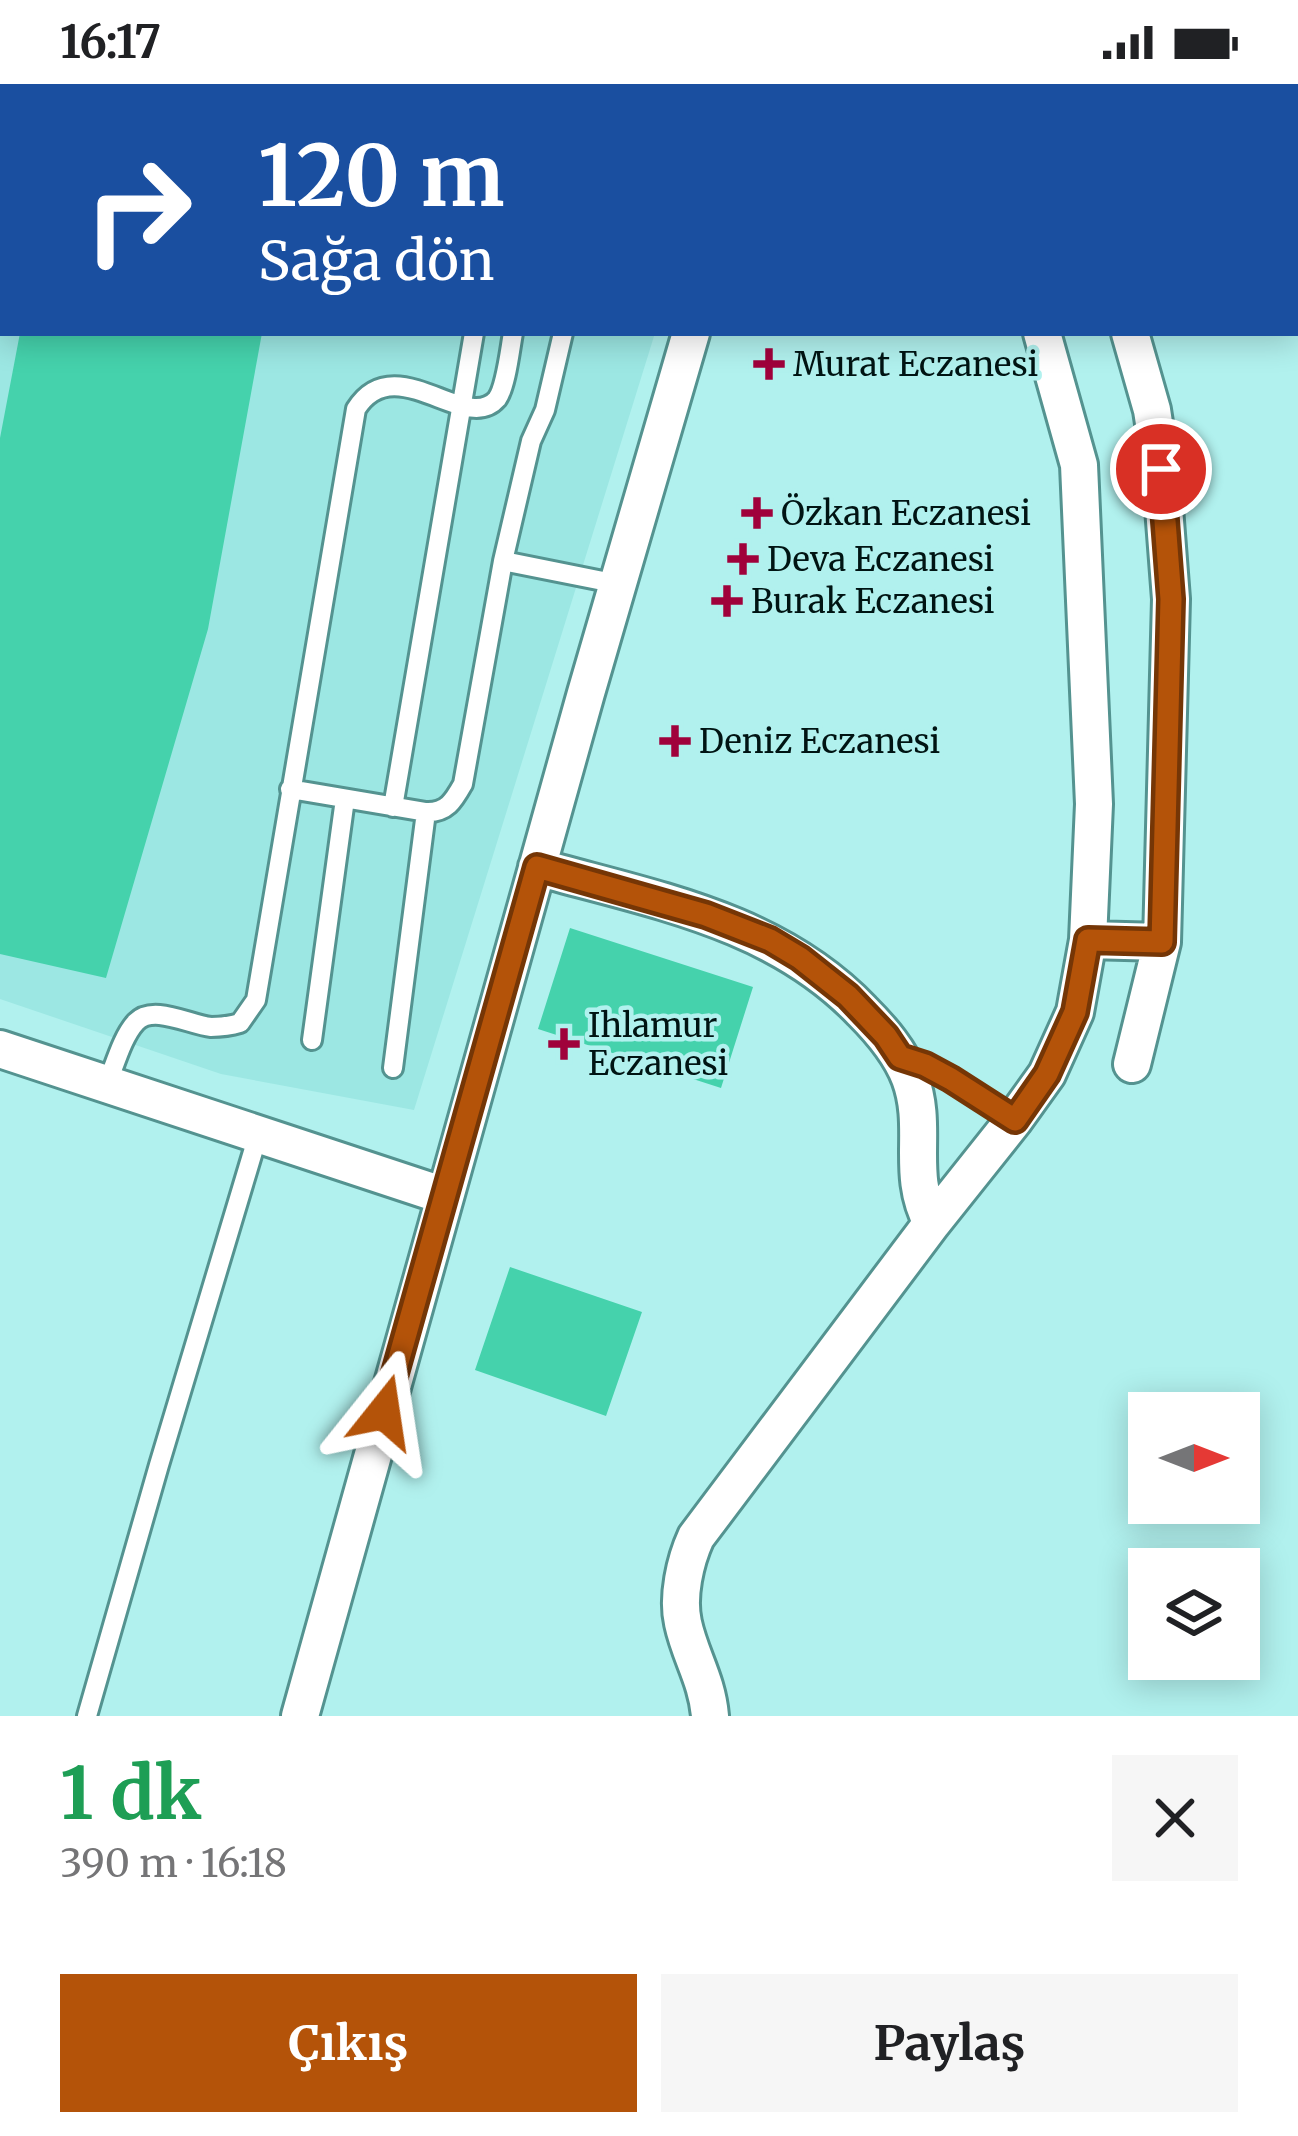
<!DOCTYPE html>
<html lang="tr">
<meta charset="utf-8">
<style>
body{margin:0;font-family:Merriweather,serif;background:#f6f6f6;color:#202124;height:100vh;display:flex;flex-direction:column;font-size:45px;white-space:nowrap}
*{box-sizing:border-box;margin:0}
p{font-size:39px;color:#757577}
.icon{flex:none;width:66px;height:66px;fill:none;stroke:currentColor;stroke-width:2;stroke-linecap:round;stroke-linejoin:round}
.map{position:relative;height:1632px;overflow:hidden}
.drawer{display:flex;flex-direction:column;background:#fff;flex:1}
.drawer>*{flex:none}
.guide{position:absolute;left:0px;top:0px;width:1299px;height:252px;box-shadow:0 6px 30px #0003;background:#1a4fa0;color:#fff;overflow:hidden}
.needle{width:78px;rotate:90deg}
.tools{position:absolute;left:1128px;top:1308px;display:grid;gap:24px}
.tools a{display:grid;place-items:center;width:132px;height:132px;border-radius:0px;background:#fff;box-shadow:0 6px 30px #0003;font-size:60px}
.pin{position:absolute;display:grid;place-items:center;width:102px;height:102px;color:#fff;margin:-51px;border:6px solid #fff;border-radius:50%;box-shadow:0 3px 12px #0007}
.me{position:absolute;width:132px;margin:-66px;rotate:15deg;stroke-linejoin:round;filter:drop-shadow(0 0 9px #0008)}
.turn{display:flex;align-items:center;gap:42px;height:252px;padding:0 60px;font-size:54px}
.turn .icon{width:156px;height:156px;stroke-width:2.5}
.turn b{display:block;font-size:84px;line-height:102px}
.round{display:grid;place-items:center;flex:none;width:126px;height:126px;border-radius:0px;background:#f6f6f6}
.head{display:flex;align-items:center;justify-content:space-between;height:204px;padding:0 60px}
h1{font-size:72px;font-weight:700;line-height:90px;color:#1e9e55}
.action{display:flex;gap:24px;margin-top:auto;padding:24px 60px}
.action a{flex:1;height:138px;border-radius:0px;background:#b45309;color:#fff;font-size:48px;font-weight:700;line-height:138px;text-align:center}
.action a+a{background:#f6f6f6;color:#202124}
.status{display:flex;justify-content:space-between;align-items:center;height:84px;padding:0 60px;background:#fff;direction:ltr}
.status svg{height:33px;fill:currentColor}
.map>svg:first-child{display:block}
.built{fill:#9ce7e3}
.building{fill:#45d2ac}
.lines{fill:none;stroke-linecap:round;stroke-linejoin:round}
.lane-casing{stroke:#549390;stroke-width:24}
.street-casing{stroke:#549390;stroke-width:42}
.lane{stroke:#fff;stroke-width:18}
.street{stroke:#fff;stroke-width:36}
.route-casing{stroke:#753606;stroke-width:30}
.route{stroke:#b45309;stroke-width:21}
.poi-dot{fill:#a0013b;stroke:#b1f1ee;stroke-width:4.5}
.labels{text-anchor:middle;stroke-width:9;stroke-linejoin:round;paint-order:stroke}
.poi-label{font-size:33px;fill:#001413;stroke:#b1f1ee;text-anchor:start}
</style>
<div class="status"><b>16:17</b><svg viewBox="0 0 49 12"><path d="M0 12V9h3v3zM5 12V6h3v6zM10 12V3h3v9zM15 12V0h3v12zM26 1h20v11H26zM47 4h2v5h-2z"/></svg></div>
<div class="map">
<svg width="1298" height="1632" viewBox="0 0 1298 1632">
<rect width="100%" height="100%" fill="#b1f1ee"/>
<path class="built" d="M0 78 3 79V249H655L414 1026 221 990 0 915Z"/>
<path class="building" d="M20 249H262L208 545 106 894 0 870V354Z
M570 844 753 903 721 1004 538 945Z
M510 1183 642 1228 606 1332 475 1286Z"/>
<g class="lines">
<defs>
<path id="lane" d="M1290 0 1294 3
M518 3 519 0
M554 3 555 0
M625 3V0
M0 52 3 53
M503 477 618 500
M290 705 426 728C447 729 454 716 463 700L503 477 531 357 545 326 563 249
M393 723 474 249
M312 956 345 715
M905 974C945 987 979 1013 1014 1036
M393 984 426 728
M107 1000C115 981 122 953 136 938 153 920 190 941 211 943 221 943 230 942 240 939L256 916 356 325C395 263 466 351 497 315 506 303 510 265 513 249
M87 1632 159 1381 258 1051"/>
<path id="street" d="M972 0 973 3
M1060 0 1061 3
M758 3 759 0
M1130 249 1152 326 1161 385 1171 515 1162 858 1132 980
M537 783C654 816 775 836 862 927 882 947 900 968 910 994 929 1045 905 1089 932 1139
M1088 856 1162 858
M0 965 445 1112
M300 1632 586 609 691 249
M710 1632C707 1596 690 1572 683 1539 677 1513 685 1477 696 1453L932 1139 1014 1036 1047 990 1075 928 1088 856 1094 720 1079 381 1042 249"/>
</defs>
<use href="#lane" class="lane-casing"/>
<use href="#street" class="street-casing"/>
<use href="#lane" class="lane"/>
<use href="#street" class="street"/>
</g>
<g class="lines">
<defs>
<path id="route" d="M384 1328 537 783 706 831 770 856 800 874 848 912 886 952 900 973 925 981 951 995 1015 1036 1047 990 1075 928 1088 856 1162 858 1171 515 1161 385"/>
</defs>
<use href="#route" class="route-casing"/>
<use href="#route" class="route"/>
</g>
<g class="poi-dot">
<path d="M763 262h12v12h12v12h-12v12h-12v-12h-12v-12h12z"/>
<path d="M751 411h12v12h12v12h-12v12h-12v-12h-12v-12h12z"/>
<path d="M737 457h12v12h12v12h-12v12h-12v-12h-12v-12h12z"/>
<path d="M721 499h12v12h12v12h-12v12h-12v-12h-12v-12h12z"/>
<path d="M669 639h12v12h12v12h-12v12h-12v-12h-12v-12h12z"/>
<path d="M558 942h12v12h12v12h-12v12h-12v-12h-12v-12h12z"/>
</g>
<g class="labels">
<g class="poi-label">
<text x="793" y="292">Murat Eczanesi</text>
<text x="781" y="441">Özkan Eczanesi</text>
<text x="767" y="487">Deva Eczanesi</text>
<text x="751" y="529">Burak Eczanesi</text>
<text x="699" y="669">Deniz Eczanesi</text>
<text x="588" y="953">Ihlamur<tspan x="588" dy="38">Eczanesi</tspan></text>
</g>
</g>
</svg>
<div class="tools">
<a><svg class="needle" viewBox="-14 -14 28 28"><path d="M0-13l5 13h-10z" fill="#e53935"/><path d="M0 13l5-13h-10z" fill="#757577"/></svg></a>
<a><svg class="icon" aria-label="layers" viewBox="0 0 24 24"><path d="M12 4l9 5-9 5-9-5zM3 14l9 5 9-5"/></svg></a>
</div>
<div class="pin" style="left:1161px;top:385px;background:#d93025"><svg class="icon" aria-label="arrive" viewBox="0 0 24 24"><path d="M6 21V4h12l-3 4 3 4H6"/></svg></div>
<svg class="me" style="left:384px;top:1328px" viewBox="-20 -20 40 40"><path d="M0-17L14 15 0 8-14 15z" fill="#b45309" stroke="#fff" stroke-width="4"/></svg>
<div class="guide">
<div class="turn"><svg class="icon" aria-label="right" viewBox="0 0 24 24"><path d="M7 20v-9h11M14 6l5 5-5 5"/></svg><div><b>120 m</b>Sağa dön</div></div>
</div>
</div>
<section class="drawer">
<div class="head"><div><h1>1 dk</h1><p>390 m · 16:18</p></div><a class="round"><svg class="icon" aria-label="close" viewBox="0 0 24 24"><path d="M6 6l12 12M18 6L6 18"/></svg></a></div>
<div class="action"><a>Çıkış</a><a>Paylaş</a></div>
</section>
